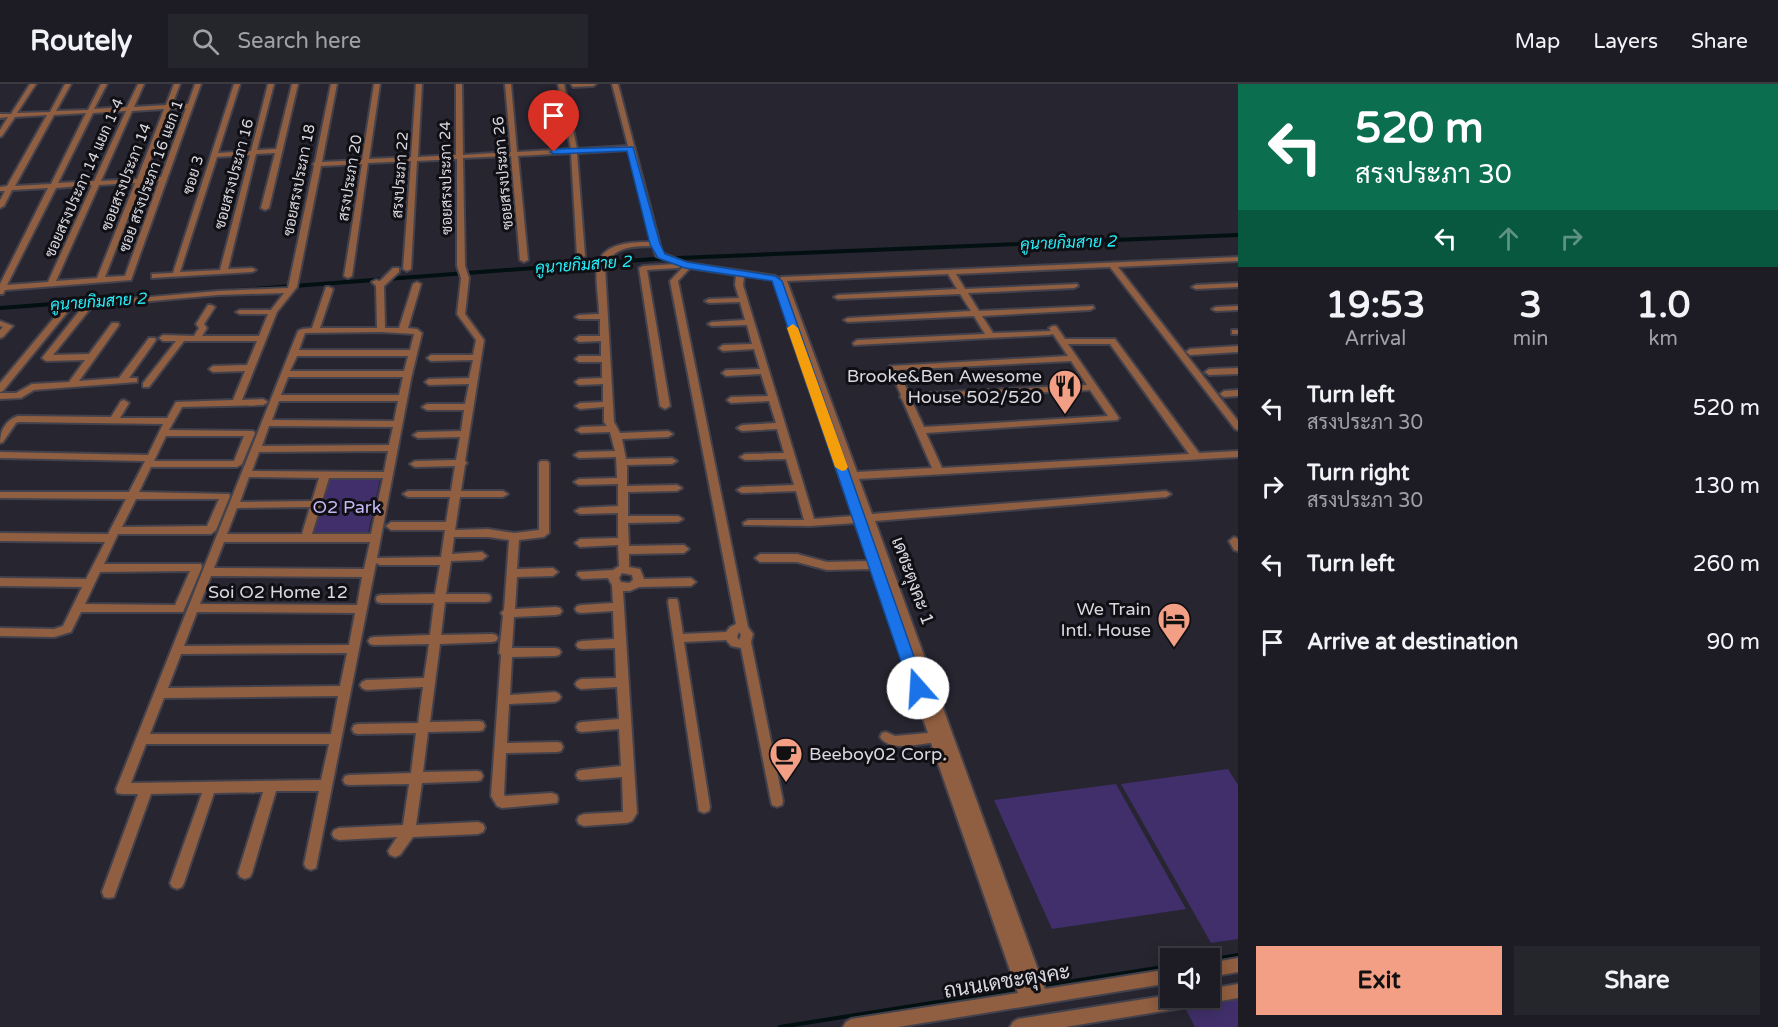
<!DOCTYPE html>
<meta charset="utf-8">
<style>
body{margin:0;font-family:"Varela Round",Sarabun,sans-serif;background:#25252c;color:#f1f3f6;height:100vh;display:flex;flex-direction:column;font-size:22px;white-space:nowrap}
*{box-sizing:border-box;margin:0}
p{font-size:20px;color:#a0a1a6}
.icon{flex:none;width:33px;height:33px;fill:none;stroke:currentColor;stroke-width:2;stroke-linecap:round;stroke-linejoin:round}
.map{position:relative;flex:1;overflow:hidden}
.drawer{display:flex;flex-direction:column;background:#1d1c24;width:540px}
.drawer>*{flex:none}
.guide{background:#0b6e4f;color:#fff;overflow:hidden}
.fabs{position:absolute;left:1160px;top:864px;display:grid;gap:12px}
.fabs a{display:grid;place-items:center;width:60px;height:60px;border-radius:0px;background:#1d1c24;box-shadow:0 3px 15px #0003,0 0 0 2px #3b3a41;font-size:30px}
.pin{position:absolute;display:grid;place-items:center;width:51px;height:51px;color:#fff;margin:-62px -26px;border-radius:50% 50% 50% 0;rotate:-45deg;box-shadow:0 0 6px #0007}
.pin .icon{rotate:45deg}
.me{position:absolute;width:66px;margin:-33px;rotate:341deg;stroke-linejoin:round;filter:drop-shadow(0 0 4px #0008)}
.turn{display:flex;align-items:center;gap:21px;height:126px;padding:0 18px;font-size:27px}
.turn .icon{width:78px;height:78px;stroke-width:2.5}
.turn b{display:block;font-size:42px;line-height:51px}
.lanes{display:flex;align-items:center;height:57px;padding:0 18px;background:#0003;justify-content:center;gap:30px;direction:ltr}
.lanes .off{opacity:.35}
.eta{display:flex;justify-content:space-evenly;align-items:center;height:102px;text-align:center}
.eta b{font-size:36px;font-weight:700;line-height:42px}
.action{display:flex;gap:12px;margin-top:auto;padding:12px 18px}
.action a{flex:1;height:69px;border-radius:0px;background:#f39f86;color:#111;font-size:24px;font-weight:700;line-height:69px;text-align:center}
.action a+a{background:#25252c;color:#f1f3f6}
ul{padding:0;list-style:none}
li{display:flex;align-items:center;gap:18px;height:78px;padding:0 18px}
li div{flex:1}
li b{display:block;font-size:22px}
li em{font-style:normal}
header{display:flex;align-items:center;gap:36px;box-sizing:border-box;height:84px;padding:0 30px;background:#1d1c24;border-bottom:2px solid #3b3a41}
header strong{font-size:28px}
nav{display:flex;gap:33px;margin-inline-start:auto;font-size:21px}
.search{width:420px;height:54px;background:#25252c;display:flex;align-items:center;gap:15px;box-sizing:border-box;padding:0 21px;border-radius:0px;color:#a0a1a6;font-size:22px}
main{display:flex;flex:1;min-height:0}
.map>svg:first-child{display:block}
.green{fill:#402f6a}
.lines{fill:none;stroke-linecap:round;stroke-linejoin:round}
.stream{stroke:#021011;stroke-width:4}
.canal{fill:#021011;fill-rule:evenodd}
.minor-casing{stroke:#43424c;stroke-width:4}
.minor{fill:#905e40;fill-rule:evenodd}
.route{fill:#1a73e8;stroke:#114b97;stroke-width:1.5}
.slow{fill:#f59e0b}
.labels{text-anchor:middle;stroke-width:6;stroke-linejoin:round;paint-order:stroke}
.far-street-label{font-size:15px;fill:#d9d8e0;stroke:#100f14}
.far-water-label{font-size:16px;font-style:italic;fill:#26f1fc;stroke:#100f14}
.poi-label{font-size:18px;fill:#d9d8e0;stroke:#100f14;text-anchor:end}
.park-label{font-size:18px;fill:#c5b8f6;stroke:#100f14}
.street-label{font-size:18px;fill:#d9d8e0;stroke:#100f14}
.near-street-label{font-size:21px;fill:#d9d8e0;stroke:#100f14}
</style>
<header>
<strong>Routely</strong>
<div class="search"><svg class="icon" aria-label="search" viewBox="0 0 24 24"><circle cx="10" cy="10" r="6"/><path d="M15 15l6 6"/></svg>Search here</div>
<nav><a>Map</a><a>Layers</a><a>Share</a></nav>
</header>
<main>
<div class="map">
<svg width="1238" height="943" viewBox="0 0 1238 943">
<rect width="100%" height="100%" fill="#272530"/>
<path class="green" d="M328 394 380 395 368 449H312Z
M1228 685 1238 701V855L1211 859 1121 700Z
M1116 700 1186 825 1052 845 994 716Z
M1238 913V943H1195L1184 922Z"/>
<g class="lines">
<path class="stream" d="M1209 876 1238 871
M1041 902 1170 882
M780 943 1020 905"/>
<path class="canal" d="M1238 149V153L654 177 0 226V222L654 173Z"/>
<defs>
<path id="minor" d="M30 0H36L17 29 50 28 65 0H71L56 27 88 26 101 0H107L94 25 127 23 138 0H144L134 23 166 21 174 0H180L172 21 188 20 195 0H201L131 196 5 206 3 210H0V200L48 104 12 106 4 122 0 124V116L5 107H0V103L7 102 47 31 15 33 2 52 0 53V46L8 33 0 34V30H11ZM186 24 161 93 144 94 170 25ZM164 25 137 95 101 97 132 27ZM126 27 94 97 58 99 93 29ZM86 29 51 100 15 102 54 31ZM159 97 125 192 105 193 142 98ZM135 99 97 194 56 197 99 101ZM92 101 48 198 7 201 56 104Z
M234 0H240L218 69 251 67 268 0H274L257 66 276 65 292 0H298L269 124 265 126 261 124 275 69 256 70 228 185 252 184 256 186 252 188 152 194V190L173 189ZM250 71 220 186 180 188 217 73Z
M331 0H337L322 78 362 76 374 0H380L369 75 411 73 416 0H422L418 73 456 71V0H462L463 71 511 68 505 0H511L517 68 571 65 558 0H564L577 65 628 62 612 0H618L662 169 687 179 775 192 779 194 775 196 744 192 743 201 814 435 853 432 788 243 789 241H795L779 197 781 193 1238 173V177L1118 183 1238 337V346L1235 345 1110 183 956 190 965 205 1077 200 1078 202 1074 204 968 209 979 227 1093 222 1094 224 1090 226 982 232 993 249 1051 247 1049 244 1053 242H1056L1065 255H1115L1199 369 1238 367V373L859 395 872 430 1166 407 1171 410 1166 413 875 437 1045 905 1170 885V899L898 943H843L846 938 851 935 1018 909 931 659C916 660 890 668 880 653L882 649 886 648 895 652 928 649 871 485 827 486 797 478H760L755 474 760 470H797L827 478 869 477 855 439 810 442 744 441 743 439 748 436H804L796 407 742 409 737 406 742 403 794 401 786 375 745 376 740 373 745 370 784 369 777 345 742 347 737 344 742 341 776 339 769 317 731 319 727 316 731 313 768 312 761 290 726 292 722 289 726 286 760 285 754 265 723 267 719 264 723 261 752 260 747 241 712 242 708 240 712 238 745 236 740 218 709 219 705 217 709 215 739 214 735 201 736 191 690 184 678 197 748 543 753 550 751 558 783 717 782 721 777 723 772 721 771 717 741 564 731 562 726 556 684 558 710 723 709 727 704 729 699 727 668 518 669 515H677L678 518 683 550 726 548 730 543 736 540 670 197 682 184V182L678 184 647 186 670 322 665 325 660 322 639 184 643 182 676 180 656 172 653 162C634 162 613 162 605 183L614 338 620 349 668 347 673 350 668 353 622 355 626 375 672 374 677 377 672 380 627 381V402L677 401 682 404 677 407 628 408V432H678L683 435 678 438 628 439 629 462 684 461 689 465 684 469 629 470V483L640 485 644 495 691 494 696 498 691 502 639 503 630 507H623L637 729 632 737 627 739 584 742 579 740 577 736 579 732 584 730 623 728 622 693 582 696 578 695 576 691 578 687 582 686 621 682 619 645 582 648 578 647 576 643 578 639 582 638 619 635 617 603 581 605 577 603 575 600 577 597 581 595 616 594 615 564 582 565 578 564 576 561 578 558 582 557 614 555 613 527 581 529 577 528 575 525 577 522 581 521 613 519 612 501 608 494 582 495 577 491 578 488 613 486 619 482 618 461 580 463 575 459 580 455 618 454V429L580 430 575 427 580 424 618 422V400L579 401 574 398 579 395 617 394 616 373 579 374 574 371 579 368 615 367 610 348 581 349 576 346 581 343 607 342 604 338V323L580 325 575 322 580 319 603 318V300L579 301 575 298 579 295 602 294V278H579L575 275 579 272H601V257L579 258 575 255 579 252H600V235H579L575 233 579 231 599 230C599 216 595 196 597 183 601 158 633 158 652 158L629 66 577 69 585 172 581 174 577 172 571 69 518 72 528 176 524 178 520 176 511 72 463 74 465 182 469 194 465 230 484 256 465 377 467 379 465 381 461 407H503L508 410 503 413H460L455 446 488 445 514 449 539 446V379L541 377H547L549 379V449L544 453 519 456 517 485 553 484 558 488 553 492 517 493 515 525 556 523 560 524 562 527 560 530 556 531 514 533 512 564H555L559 565 561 568 559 571 555 572 512 573 510 611 555 608 559 610 561 613 559 616 555 618 509 620 507 659 557 658 561 659 563 663 561 667 557 668 506 669 504 710 505 712 552 709 557 711 558 715 557 719 502 724 497 722 491 712 501 571 499 569 503 532 501 529 504 526 509 456 488 453H454L452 470 482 468 487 472 482 476 451 477 446 510H486L490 511 491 514 490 517 486 518H445L441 551 492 550 496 551 498 554 496 557 492 558 440 560 430 638 479 637 483 638 485 642 483 646 479 647 428 648 423 688 477 687 481 688 483 692 481 696 477 697 422 699 416 741 478 738 483 740 485 744 483 748 478 750 413 753 400 771 395 773 390 771 388 767 397 753 339 756 334 754 332 750 334 746 339 744 403 741 409 700 349 701 345 700 343 696 345 692 349 691 411 689 416 649 358 650 354 649 352 645 354 641 358 640 418 639 423 603 366 606 362 604 360 601 362 598 366 596 424 594 429 560 374 561 370 560 368 557 370 554 374 553 430 551 434 519H381L377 518 376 515 377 512 381 511 435 510 440 481H380L376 479 316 784 311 786 306 784 304 780 319 707H276L252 789 250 793 245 795 240 793 238 789 263 708 214 709 184 799 182 803 177 805 172 803 170 799 202 709 151 710 114 813 109 814 104 813 102 808 138 710H122L117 709 116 705 298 247 302 245 312 244 326 203H329L333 205 320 244H377L376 202 372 198 376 196 380 197 393 184H399V188L384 202 385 244H399L413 200 417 198 421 200 408 244 417 245 422 249 411 295 377 474 441 473 445 446H391L386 442 391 438H446L450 413H408L403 410 408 407H451L455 382 415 383 410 380 415 377 456 376 460 353 418 354 413 351 418 348 461 347 464 326H427L422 323 427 320H465L469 300 429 301 425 298 429 295 469 294 473 276 431 277 427 274 431 271H473L476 256 457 230 461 194 457 182V75L417 77 411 185 407 187 403 185 411 77 368 79 352 192 348 194 344 192 362 80 321 82 297 203 277 228 242 316 263 315 268 318 263 321 182 323 169 346 253 347 255 349 242 380 237 383H151L139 408 229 410 230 412 216 446 211 450H118L104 480H201L202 483 183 528H81L71 548 54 553 0 552V544L54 545 63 542 82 503 0 502V494L86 495 105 458 0 457V449L108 450 126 415 0 414V408H129L145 377 0 374V368L148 371 163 340 19 338 16 339 3 358 0 359C0 346 6 336 18 332L111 333 121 317 124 316 129 319 120 334H167L176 318 233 316 245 287 213 288 209 285 213 282 247 281 257 257H184L149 303H143V299L176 257H163L159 254 163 251 194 252 199 244 196 240 208 221H211L215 223 204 240 207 244 202 252H259L268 230H240L236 228 240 226H271L284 209 218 211 96 222 90 225 53 271 89 270 112 239H118L119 241 79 297 119 294 149 254H155L156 256 129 294H137V298L34 306 21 314 0 315V309H16L32 300 69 298 85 276 46 277 42 274 84 221 92 218 218 207 288 204 314 82 313 80 315 78ZM948 190 957 205 838 211 834 213 838 215 960 210 971 227 848 234 844 236 848 238 974 232 985 250 857 256 853 259 854 261 1049 251 1053 250 1068 272 890 282 889 284 901 311 900 313 902 315 932 384 857 388 787 197ZM381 248 414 250 410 266H299L305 249ZM1068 260H1110L1189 370 942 384 926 349 1117 336 1119 334ZM297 272H408L404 287H290ZM1071 277 1087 301 909 310 898 286ZM288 293H403L399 311H281ZM1090 306 1108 332 924 343 911 315ZM279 317H398L394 337 272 336ZM269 342 393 343 389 361 262 362ZM166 352H244L234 377H154ZM388 367 384 388 252 387 259 368ZM249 393 319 394 312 417 240 418ZM329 394H383L371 450H312ZM136 415H219L207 442 122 443ZM310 423 302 450H227L237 424ZM224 458H370L364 485 214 484ZM190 487 175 521 85 520 100 488ZM622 489 632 491 633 496 629 499 621 498 619 494ZM211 492 362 493 357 521 200 520ZM197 528 355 529 349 561 184 562ZM739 548 741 551 739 556 737 553ZM347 569 340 602 168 604 181 570ZM338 612 331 650H150L164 614ZM146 660H329L321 696 131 699Z
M571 0H596L593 2 573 3Z
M1238 199V203L1196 205 1192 203 1196 201Z
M1238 222V226L1216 227 1212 225 1216 223Z
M63 223H69L70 225 3 307 0 308V299Z
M0 237 13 242 3 253 0 254V246L3 243 0 242Z
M1232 246H1238V250H1232Z
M1238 262V268L1190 271 1186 268 1190 265Z
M1238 284V290L1209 291 1205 288 1209 285Z
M1238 306V312L1224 313 1220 310 1224 307Z
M1234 453 1238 455V467L1234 466 1229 457Z
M1238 874V888L1209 893V879Z
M1238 900V914L1209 919 1206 918 1200 921 1065 943H1010L1013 938 1018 935 1170 911V914H1209V905Z"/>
</defs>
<use href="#minor" class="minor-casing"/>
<use href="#minor" class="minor"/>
</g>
<path class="route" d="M633 63 660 160 665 170 687 178 775 192 782 197 925 604 923 608H912L910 604 772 197 685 184 658 174 650 160 627 67 554 70 550 68 554 65Z"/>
<path class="slow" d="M793 240 798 244 848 383 846 386 842 387 835 383 787 244Z"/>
<defs>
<symbol id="restaurant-pin" viewBox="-11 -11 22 30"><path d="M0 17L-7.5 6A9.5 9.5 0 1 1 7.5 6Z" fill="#f39f86" stroke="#100f14"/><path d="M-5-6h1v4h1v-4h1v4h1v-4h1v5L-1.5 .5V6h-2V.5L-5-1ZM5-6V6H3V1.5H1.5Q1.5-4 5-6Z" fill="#111"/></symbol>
<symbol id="hotel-pin" viewBox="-11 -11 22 30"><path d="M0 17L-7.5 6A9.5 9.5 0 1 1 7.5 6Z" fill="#f39f86" stroke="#100f14"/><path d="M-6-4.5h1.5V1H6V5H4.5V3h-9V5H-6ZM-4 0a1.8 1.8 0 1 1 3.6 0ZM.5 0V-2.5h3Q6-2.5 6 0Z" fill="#111"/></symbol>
<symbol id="cafe-pin" viewBox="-11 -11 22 30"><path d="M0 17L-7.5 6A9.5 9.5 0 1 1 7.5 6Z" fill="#f39f86" stroke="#100f14"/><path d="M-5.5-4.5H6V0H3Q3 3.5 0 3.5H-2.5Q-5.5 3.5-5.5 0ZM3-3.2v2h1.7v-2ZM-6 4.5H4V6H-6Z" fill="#111"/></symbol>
</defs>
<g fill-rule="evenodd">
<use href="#restaurant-pin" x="1046" y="283" width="38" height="52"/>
<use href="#hotel-pin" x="1155" y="516" width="38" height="52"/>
<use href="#cafe-pin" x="767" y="651" width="38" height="52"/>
</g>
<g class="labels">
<g class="far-street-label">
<text transform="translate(503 89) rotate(-95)" y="5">ซอยสรงประภา 26</text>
<text transform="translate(234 90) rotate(-75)" y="5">ซอยสรงประภา 16</text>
<text transform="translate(193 91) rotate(-73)" y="5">ซอย 3</text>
<text transform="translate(400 91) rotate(-86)" y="5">สรงประภา 22</text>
<text transform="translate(151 92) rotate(-70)" y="5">ซอย สรงประภา 16 แยก 1</text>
<text transform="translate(126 93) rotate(-69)" y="5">ซอยสรงประภา 14</text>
<text transform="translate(84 94) rotate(-66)" y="5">ซอยสรงประภา 14 แยก 1-4</text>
<text transform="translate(350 94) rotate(-81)" y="5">สรงประภา 20</text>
<text transform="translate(446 94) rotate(-91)" y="5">ซอยสรงประภา 24</text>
<text transform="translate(299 96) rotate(-79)" y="5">ซอยสรงประภา 18</text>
</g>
<g class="far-water-label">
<text transform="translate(1068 158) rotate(-2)" y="6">คูนายกิมสาย 2</text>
<text transform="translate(583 180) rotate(-4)" y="6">คูนายกิมสาย 2</text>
<text transform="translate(98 217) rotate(-4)" y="6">คูนายกิมสาย 2</text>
</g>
<g class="poi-label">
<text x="1042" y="298">Brooke&amp;Ben Awesome<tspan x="1042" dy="21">House 502/520</tspan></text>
<text x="1151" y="531">We Train<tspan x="1151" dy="21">Intl. House</tspan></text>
<text x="809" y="676" text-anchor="start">Beeboy02 Corp.</text>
</g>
<g class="park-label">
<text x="347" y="429">O2 Park</text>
</g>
<g class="street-label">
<text transform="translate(913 497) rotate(70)" y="6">เดชะตุงคะ 1</text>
<text x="278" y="514">Soi O2 Home 12</text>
</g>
<g class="near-street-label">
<text transform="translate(1007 897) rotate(-9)" y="7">ถนนเดชะตุงคะ</text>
</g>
</g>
</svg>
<div class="fabs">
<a><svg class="icon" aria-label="sound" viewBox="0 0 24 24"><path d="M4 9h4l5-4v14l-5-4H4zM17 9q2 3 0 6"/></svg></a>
</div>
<div class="pin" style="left:554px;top:68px;background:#d93025"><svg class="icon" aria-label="arrive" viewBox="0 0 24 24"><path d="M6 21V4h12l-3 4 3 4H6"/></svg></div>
<svg class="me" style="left:918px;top:604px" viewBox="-20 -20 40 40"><circle r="19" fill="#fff"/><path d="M0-13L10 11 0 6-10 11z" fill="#1a73e8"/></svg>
</div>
<section class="drawer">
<div class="guide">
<div class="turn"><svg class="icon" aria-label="left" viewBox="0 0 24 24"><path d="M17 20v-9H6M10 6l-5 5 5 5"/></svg><div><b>520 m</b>สรงประภา 30</div></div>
<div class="lanes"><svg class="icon" aria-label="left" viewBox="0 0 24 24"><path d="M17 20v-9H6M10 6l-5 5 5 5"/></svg><svg class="icon off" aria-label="ahead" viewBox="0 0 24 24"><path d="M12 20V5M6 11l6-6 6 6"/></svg><svg class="icon off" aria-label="right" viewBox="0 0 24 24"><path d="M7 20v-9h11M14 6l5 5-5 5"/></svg></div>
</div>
<div class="eta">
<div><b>19:53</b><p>Arrival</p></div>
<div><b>3</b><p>min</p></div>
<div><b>1.0</b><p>km</p></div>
</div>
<ul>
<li><svg class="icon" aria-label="left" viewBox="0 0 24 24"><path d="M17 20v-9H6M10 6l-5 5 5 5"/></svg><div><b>Turn left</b><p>สรงประภา 30</p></div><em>520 m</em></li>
<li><svg class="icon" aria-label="right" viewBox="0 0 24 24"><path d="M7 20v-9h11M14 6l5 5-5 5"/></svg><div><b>Turn right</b><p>สรงประภา 30</p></div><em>130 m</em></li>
<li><svg class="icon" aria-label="left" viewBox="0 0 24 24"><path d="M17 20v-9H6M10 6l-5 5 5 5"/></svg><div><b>Turn left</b></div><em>260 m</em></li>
<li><svg class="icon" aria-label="arrive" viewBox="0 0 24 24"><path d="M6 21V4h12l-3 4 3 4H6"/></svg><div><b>Arrive at destination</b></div><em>90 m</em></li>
</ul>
<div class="action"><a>Exit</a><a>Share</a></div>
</section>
</main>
